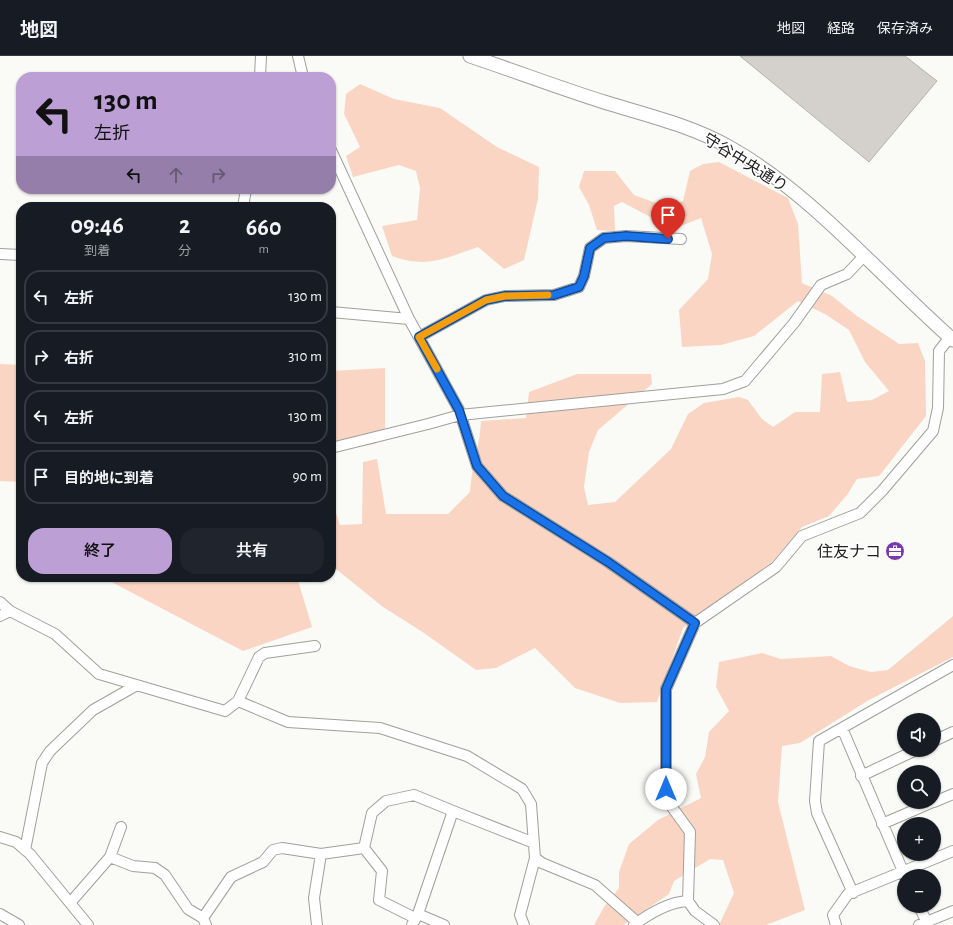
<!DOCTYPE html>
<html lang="ja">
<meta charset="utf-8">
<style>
body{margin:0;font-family:"Alegreya Sans","Noto Sans JP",sans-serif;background:#20242c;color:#f1f3f6;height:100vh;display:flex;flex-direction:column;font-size:15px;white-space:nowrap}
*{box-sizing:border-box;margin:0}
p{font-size:13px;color:#9ea1a6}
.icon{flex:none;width:22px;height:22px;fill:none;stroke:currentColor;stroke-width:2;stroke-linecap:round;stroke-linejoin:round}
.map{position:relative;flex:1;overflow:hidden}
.drawer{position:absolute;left:16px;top:146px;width:320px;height:380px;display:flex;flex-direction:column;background:#171b24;border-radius:16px;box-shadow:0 1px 3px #0004}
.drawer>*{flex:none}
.hud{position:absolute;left:16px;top:16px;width:320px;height:122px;border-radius:16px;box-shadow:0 1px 3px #0004;background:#bb9fd5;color:#111;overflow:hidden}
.buttons{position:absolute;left:897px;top:657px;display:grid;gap:8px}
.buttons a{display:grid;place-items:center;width:44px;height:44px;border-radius:50%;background:#171b24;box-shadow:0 1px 3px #0004;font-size:20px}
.pin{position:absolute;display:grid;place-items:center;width:34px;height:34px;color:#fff;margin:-41px -17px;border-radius:50% 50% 50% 0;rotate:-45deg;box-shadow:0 0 4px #0007}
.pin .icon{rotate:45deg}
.me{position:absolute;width:44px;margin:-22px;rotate:0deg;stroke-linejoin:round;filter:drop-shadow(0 0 3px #0008)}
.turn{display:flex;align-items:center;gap:14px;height:84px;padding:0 12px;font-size:18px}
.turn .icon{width:52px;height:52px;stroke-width:2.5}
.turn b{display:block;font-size:28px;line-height:34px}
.lanes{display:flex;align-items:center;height:38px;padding:0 12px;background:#0003;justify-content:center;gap:20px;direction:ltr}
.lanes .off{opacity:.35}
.eta{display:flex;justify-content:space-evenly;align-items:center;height:68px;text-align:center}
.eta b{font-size:24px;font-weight:600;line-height:28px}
.action{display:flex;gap:8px;margin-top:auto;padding:8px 12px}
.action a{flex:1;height:46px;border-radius:16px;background:#bb9fd5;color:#111;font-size:16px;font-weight:600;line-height:46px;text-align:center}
.action a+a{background:#20242c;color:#f1f3f6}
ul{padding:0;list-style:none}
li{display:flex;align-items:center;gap:12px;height:54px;margin:0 8px 6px;padding:0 4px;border:2px solid #363941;border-radius:16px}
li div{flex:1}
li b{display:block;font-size:15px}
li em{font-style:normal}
header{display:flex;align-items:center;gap:24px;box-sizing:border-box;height:56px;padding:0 20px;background:#171b24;border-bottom:1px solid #363941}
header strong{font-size:19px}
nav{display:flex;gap:22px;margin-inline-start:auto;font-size:14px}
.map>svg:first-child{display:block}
.green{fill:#fad5c4}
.building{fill:#d4d1cc;stroke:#b6b3af}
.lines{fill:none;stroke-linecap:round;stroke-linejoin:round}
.minor-casing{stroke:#9fa09b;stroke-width:12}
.major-casing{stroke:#9fa09b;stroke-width:15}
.minor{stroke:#fff;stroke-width:10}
.major{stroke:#fff;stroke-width:13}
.route-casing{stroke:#114b97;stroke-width:10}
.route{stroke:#1a73e8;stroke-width:7}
.slow{stroke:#f59e0b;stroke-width:7}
.labels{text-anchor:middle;stroke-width:3;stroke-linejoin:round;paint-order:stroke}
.street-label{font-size:16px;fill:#212120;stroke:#fff}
.poi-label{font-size:16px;fill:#212120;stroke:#fff;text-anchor:end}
</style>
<header>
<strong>地図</strong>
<nav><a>地図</a><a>経路</a><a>保存済み</a></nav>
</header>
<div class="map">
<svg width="953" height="869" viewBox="0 0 953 869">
<rect width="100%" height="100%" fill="#fafbf6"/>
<path class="green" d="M360 28 394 43 440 52 497 91 539 111 538 143 524 204 504 213 478 191C445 202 427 213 392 200L382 170 417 164 420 132 416 115 399 109 353 121 346 100 360 91 344 58 346 38Z
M719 106 788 142 798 168 802 227 832 240 857 260 899 288 918 287 925 305 926 360 879 420 857 423 847 439 829 460 802 471 772 506 683 572 657 646 620 647 575 632 535 592 496 612 476 614 424 577 383 551 331 509V441L340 469 362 468 363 406 377 403 386 458H448L470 436C471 412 480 390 481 365L526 362 529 336 577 318H651L652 328 598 374 589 396 584 431 588 449 615 446 671 393 688 358 704 347 739 341 748 344 762 363 773 371 795 356H820L822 318 840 316 847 346 872 344 889 335 865 306 849 274 825 258 798 245 754 280 721 289 682 291 679 254 708 223 712 198 701 162 673 173 622 146 614 150 615 175 597 174 589 149 579 131 584 115H615L634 139 667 151 683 145 690 115 703 108Z
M0 308 21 309V426L0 425Z
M385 312V380L375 388 331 396V315Z
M102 521H297L312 571 243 595Z
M953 560V601L869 644 800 687 782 690 778 746 805 854 766 869H719L734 837 723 804 710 803 674 825 669 838 623 869H594L604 851 619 832V816L629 788 658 764 701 742 696 718 705 701 709 676 729 655 716 631 719 606 762 597 781 603 831 600 849 610 871 616 888 614Z"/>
<path class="building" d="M740 0H905L937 25 869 106Z"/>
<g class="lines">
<defs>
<path id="minor" d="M298 0 303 21
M260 21 261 0
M331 94 409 263 459 354 477 410 503 440 608 506 695 567
M243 151 246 133
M0 198 21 199
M331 256 409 263
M419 281 486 244 505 240 554 239 579 231 584 220 590 192 604 182 626 180 681 183
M331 392 428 368 460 359 723 333 745 325 794 267 821 229 847 218 864 200
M0 546 10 555
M0 560 10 555 55 578 99 618 225 655 238 645 259 601 265 597 315 590
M238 645 288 666 380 672 467 700 522 733 531 748 535 802 542 807 595 829 637 866
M842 672 905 820
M934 685 953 676
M861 720 916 694
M934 746 953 738
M882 768 933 746
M0 781 16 786 30 798 88 869
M364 792 382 815 379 844 415 862
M25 794 42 707 50 695 93 654 137 629
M110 801 133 810 155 812 165 819 188 853 203 862 206 869
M853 837 817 757 815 745 819 685 953 609
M70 847 110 801 121 771
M919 850 928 869
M0 858 19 869
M418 858 444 869
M203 862 231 821 263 806 273 794 282 792 321 798 364 792 372 757 386 745 414 739 453 755
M317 869 314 842 321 798
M412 869 418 858 453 755 534 787
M524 869 520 859 535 802
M634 869C650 857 668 846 688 845
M714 869 695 855 688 845 690 776 669 747 666 733V633L695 567 776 511 802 480 860 457 882 435 933 375 938 352 939 295 950 281
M836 869 833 859 848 838 953 795
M919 869 953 855"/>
<path id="major" d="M470 0C515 15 559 32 604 46 646 59 690 69 729 91 813 138 881 221 953 284"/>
</defs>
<use href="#minor" class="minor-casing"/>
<use href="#major" class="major-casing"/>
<use href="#minor" class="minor"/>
<use href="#major" class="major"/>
</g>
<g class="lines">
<defs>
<path id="route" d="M666 733V633L695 567 608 506 503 440 477 410 459 354 419 281 486 244 505 240 554 239 579 231 584 220 590 192 604 182 626 180 668 183"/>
</defs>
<use href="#route" class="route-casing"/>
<use href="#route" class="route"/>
<path class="slow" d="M437 313 419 281 486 244 505 240 548 239"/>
</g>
<defs>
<symbol id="office-disc" viewBox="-11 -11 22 22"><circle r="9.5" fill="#7a39ad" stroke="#fff"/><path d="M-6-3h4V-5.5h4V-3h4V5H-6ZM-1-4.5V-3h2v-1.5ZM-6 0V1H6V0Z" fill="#fff"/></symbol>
</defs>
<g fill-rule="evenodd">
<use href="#office-disc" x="884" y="484" width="22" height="22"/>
</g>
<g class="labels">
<g class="street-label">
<text transform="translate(746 106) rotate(32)" y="6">守谷中央通り</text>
</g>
<g class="poi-label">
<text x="881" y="501">住友ナコ</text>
</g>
</g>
</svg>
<div class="buttons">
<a><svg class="icon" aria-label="sound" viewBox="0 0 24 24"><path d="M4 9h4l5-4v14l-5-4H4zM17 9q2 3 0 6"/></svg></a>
<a><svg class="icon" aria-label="search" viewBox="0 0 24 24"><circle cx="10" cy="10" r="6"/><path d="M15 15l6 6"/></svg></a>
<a>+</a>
<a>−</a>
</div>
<div class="pin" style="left:668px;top:183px;background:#d93025"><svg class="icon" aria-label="arrive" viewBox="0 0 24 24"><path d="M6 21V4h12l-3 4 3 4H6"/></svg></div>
<svg class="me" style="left:666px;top:733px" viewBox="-20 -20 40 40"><circle r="19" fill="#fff"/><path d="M0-13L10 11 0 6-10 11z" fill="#1a73e8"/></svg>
<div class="hud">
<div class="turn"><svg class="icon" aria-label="left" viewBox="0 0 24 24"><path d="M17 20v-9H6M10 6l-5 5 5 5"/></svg><div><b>130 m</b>左折</div></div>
<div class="lanes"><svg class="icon" aria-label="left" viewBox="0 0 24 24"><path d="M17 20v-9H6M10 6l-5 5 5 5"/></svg><svg class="icon off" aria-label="ahead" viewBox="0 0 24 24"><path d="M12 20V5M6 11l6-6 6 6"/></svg><svg class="icon off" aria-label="right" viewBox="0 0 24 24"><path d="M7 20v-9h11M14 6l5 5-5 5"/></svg></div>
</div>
<section class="drawer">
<div class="eta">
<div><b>09:46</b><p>到着</p></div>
<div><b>2</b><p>分</p></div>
<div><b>660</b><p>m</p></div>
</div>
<ul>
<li><svg class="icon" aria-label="left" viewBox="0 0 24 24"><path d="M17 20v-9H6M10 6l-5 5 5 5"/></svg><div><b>左折</b></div><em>130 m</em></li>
<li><svg class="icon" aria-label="right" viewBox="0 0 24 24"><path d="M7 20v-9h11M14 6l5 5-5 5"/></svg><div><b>右折</b></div><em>310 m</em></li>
<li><svg class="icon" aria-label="left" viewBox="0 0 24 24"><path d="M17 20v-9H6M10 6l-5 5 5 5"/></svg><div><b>左折</b></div><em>130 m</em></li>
<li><svg class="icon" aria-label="arrive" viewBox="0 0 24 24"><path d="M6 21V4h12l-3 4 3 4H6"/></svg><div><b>目的地に到着</b></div><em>90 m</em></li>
</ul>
<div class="action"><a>終了</a><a>共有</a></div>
</section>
</div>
